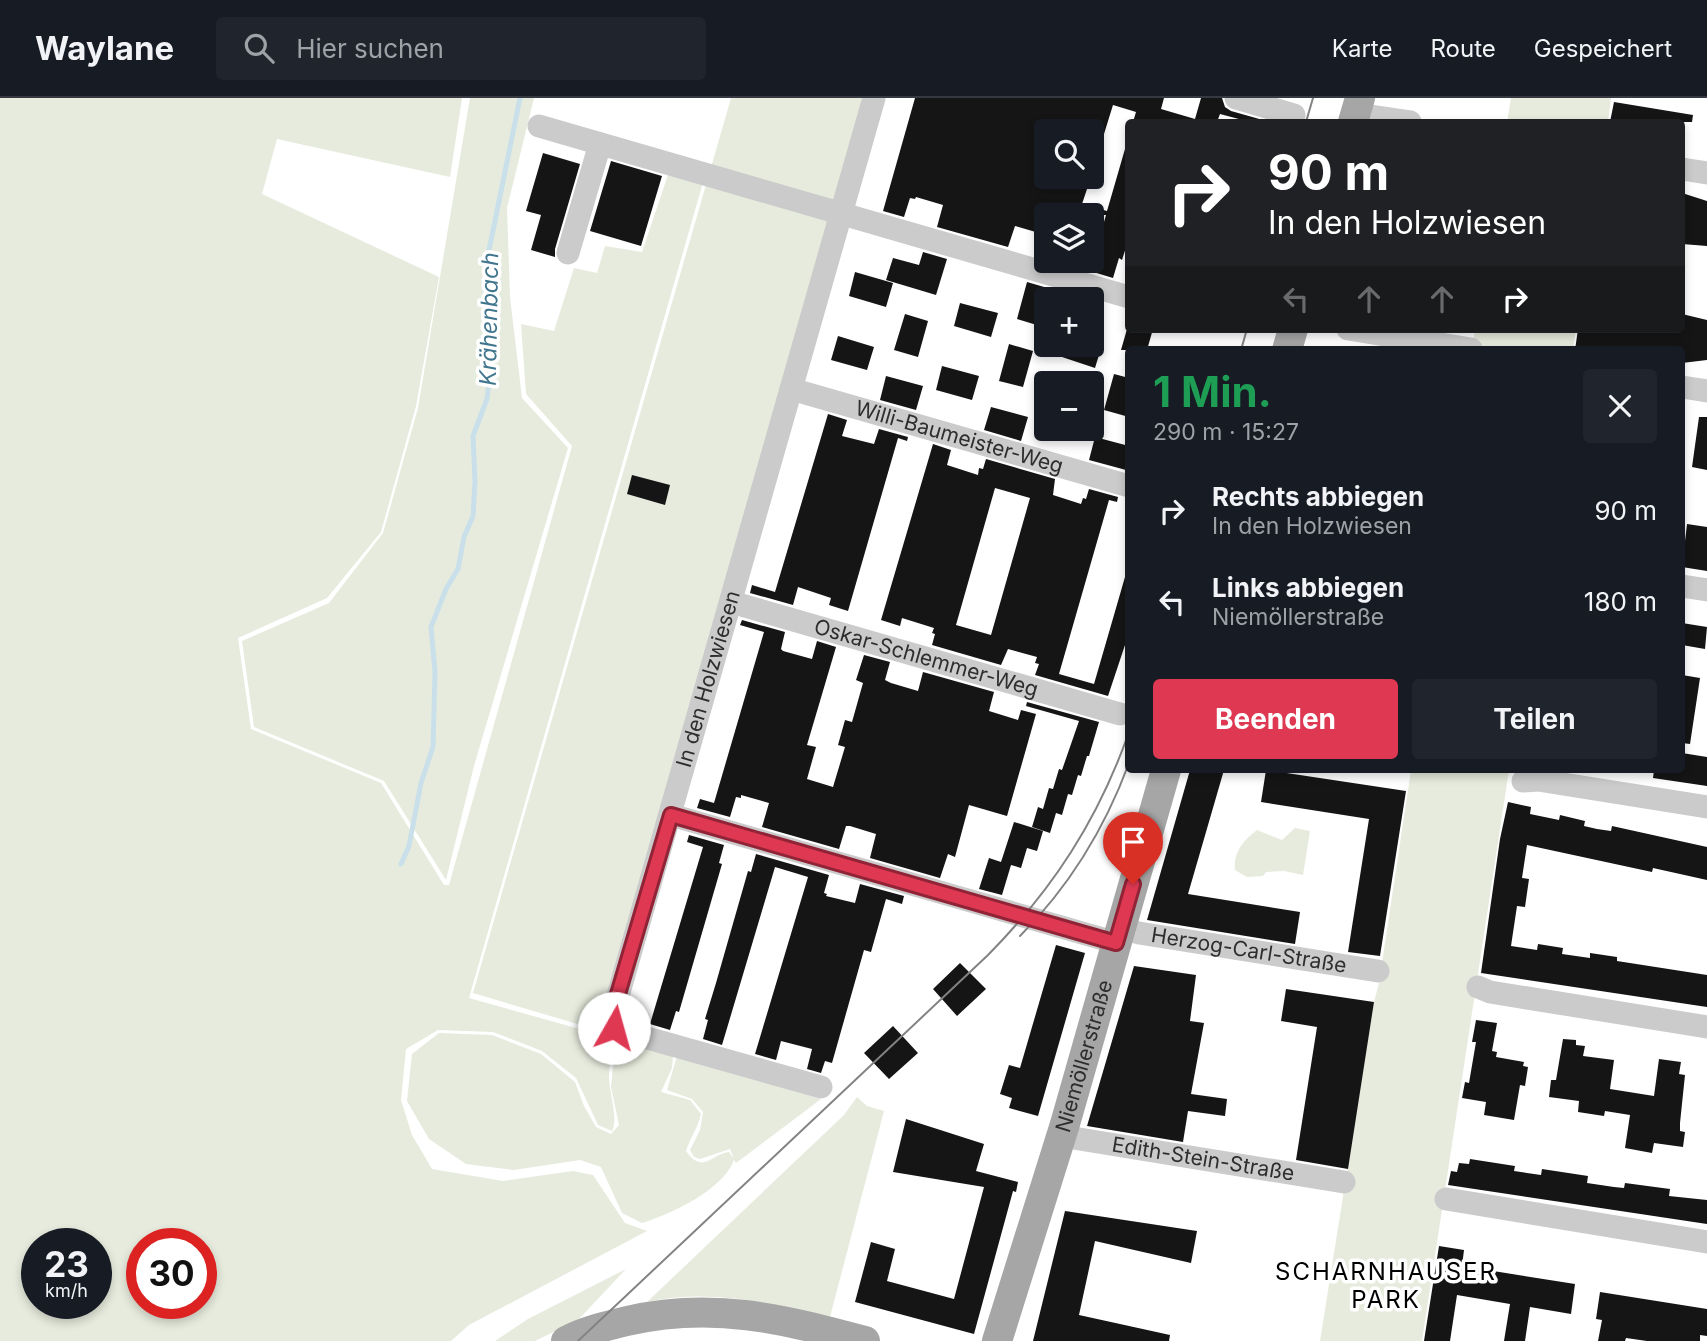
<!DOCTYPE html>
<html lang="de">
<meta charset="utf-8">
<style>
body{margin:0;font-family:Inter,sans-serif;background:#20242c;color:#f1f3f6;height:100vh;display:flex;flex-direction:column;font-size:26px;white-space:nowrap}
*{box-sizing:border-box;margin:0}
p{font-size:23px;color:#9ea1a6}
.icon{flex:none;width:38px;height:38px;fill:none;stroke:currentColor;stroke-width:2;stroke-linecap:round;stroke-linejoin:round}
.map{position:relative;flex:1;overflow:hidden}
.sheet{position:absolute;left:1125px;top:248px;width:560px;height:427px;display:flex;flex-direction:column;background:#171b24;border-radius:7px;box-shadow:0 4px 10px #0003}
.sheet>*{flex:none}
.banner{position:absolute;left:1125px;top:21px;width:560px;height:214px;border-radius:7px;box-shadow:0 4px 10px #0003;background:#202124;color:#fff;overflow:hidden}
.fabs{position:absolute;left:1034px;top:21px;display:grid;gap:14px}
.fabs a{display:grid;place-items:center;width:70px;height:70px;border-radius:7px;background:#171b24;box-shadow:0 4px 10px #0003;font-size:35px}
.speed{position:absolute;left:21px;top:1130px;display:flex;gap:14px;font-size:35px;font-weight:700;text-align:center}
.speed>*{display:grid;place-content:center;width:91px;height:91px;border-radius:50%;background:#171b24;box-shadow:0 4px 10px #0003;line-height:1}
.speed small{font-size:18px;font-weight:400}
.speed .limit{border:10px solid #d22;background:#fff;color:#111}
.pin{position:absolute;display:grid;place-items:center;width:60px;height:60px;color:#fff;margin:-72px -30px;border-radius:50% 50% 50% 0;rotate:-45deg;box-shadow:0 0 7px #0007}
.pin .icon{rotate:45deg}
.me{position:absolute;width:77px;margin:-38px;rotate:7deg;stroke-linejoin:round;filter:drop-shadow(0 0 5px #0008)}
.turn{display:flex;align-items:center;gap:24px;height:147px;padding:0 28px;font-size:32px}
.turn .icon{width:91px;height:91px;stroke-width:2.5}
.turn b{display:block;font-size:49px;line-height:60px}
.lanes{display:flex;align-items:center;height:66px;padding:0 28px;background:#0003;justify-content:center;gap:35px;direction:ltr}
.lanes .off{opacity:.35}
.round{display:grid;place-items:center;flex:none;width:74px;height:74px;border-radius:7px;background:#20242c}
.summary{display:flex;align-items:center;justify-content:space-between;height:119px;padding:0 28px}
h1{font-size:42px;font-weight:700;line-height:52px;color:#1e9e55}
.primary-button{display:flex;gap:14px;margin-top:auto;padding:14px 28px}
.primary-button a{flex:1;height:80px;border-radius:7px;background:#de3853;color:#fff;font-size:28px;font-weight:700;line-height:80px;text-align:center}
.primary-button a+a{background:#20242c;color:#f1f3f6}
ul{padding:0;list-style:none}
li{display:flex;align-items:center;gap:21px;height:91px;padding:0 28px}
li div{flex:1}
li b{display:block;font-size:26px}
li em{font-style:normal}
header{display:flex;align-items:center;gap:42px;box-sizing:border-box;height:98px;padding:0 35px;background:#171b24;border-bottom:2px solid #363941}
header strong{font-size:33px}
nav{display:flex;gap:38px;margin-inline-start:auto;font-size:24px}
.search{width:490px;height:63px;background:#20242c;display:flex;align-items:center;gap:18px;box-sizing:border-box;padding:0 24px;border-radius:7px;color:#9ea1a6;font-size:26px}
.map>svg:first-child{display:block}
.green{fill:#e6ebdd;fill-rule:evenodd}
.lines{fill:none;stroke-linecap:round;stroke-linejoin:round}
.stream{stroke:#c9e0ea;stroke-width:5}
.building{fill:#151515;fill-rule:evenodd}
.minor{stroke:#cbcbcb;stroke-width:23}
.major{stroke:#a6a6a6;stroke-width:30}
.tram{stroke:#838383;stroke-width:2}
.route-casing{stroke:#902436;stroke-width:18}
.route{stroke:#de3853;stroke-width:12}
.labels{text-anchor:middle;stroke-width:7;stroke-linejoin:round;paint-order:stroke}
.street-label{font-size:21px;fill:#2e2e2e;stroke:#fff}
.water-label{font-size:23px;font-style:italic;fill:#40768d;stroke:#fff}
.quarter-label{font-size:24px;letter-spacing:2px;fill:#000;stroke:#fff}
</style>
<header>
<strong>Waylane</strong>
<div class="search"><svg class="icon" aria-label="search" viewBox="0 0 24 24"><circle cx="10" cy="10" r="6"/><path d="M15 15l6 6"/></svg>Hier suchen</div>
<nav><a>Karte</a><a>Route</a><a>Gespeichert</a></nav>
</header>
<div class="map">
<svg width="1707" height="1243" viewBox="0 0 1707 1243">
<rect width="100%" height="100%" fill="#fff"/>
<path class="green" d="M0 0H462L450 79 277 41 262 96 439 179 416 308 381 434 327 500 238 540 251 631 381 685 444 787H449L572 348 526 296 521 226 554 233 574 170 597 175 605 148 642 154 669 74 704 81 469 900 626 944C621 950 612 959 610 967 605 988 620 1017 612 1033L598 1027 576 980 542 953 493 934 438 932 406 951 401 1002 412 1037 432 1071 503 1083 573 1073 593 1077 625 1125 647 1133 469 1227 451 1243H0ZM37 1146H96V1206H37ZM142 1146H201V1206H142Z
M470 0H534L507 110 510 199 522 300 568 350 474 668 446 782 384 683 254 629 242 543 329 505 383 435 418 310Z
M731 0H867L601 933 473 895Z
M1511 0H1611L1608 24H1507Z
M1475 231H1576L1573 252H1472Z
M1411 672H1509L1422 1243H1320L1374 904 1379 885Z
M1295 730 1310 733 1303 777 1284 773 1266 774 1263 778 1247 779 1235 772C1233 754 1243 743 1257 732L1282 742Z
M439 935 492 937 541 956 575 984 584 1008 596 1029 611 1036 619 1027 611 989 613 968 630 950 640 948 673 958 672 970 661 994 690 1002 701 1016C698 1030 690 1040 686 1053 704 1077 710 1056 729 1054L734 1061 730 1051 700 1061 694 1059 690 1052 700 1032 703 1014 692 1001 667 992 677 958 821 1001 736 1065 734 1062C723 1092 671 1116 642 1125L622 1115 601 1069 580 1062 514 1072 466 1066 429 1041 407 1003 412 956Z
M857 999 867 1008 884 1013 830 1219C769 1205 710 1190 647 1204L844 1017Z
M626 1171 578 1222 535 1243H495L528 1221Z"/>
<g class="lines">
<path class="stream" d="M401 766 409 748 421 685 433 649 435 574 431 529 446 491 458 471 464 439 473 418 475 383 473 338 487 301 492 257 486 216V167L520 0"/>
</g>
<path class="building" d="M915 0H1164L1161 11 1195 21 1201 0H1222L1225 9 1231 13 1270 24H1250L1220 16 1217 24H1133L1136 14 1113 7 1095 65 1092 64V33H1046V44L1037 74 1046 77V79L1065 83 1066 79H1091L1082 106 1107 113 1125 51H1129V140L1122 162 1119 160 1113 180 1090 173 1106 117H1046V137L1015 128 1008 149 937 129 943 107 916 99 915 101 910 100 904 119 883 113Z
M1614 4 1693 17 1692 24H1610Z
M543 55 580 66 555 151V159L531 152 541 117 526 113Z
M611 63 662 78 641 148 590 133Z
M1682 95 1707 103V148L1682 146Z
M923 154 947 161 936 197 886 182 893 160 919 167Z
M855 174 893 185 886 209 849 198Z
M1027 184 1051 191 1040 228 1017 221Z
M960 205 998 215 991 239 954 228Z
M905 216 928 223 918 259 894 252Z
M1682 216 1707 222V262L1682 265V252H1575L1578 231H1682Z
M1127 231H1153L1147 252H1121Z
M838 238 874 249 867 272 831 262Z
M1009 246 1033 253 1023 289 999 283Z
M1062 247H1102L1095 270 1059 258Z
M942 268 979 278 972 302 936 292Z
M1114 276 1129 280V319L1104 312Z
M886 278 923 288 916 312 880 302Z
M991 309 1028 319 1021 343 984 332Z
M828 316 847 322 842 338 874 346 879 331 908 339 907 343 898 340 848 513 829 507 831 500 798 489 793 507 750 495 752 487 775 494Z
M1699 319H1707V372L1692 369Z
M1095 339 1129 348 1126 372 1089 362Z
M933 346 951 352 947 367 978 377 979 370 983 371 986 361 1055 381 1053 397 1081 406 1083 400 1086 401 1089 391 1118 399 1117 404 1109 402 1059 576 1094 586 1125 479 1129 480V535L1108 598 1035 577 1039 566 1035 565 1037 559 1008 551 1001 567 932 547 935 536 932 535 934 530 902 520 900 528 881 522ZM995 390 1030 400 991 537 956 527Z
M632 377 670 387 665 407 627 396Z
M1687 426 1707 429V473L1682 469Z
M742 522 785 534 781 551 783 553 812 561 817 543 836 549 807 647 816 649 807 681 833 689 845 649 838 647 845 622 852 624 863 585 856 582 864 557 890 564 885 582 891 585 918 593 923 574 994 594 989 613 1018 622 1021 612 1036 616 1007 718 969 707 955 759 948 756 940 780 870 760 876 736 850 728H846L839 751 762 729 769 705 741 697V700L736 699 730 719 697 710 700 701 714 705 764 534 740 527Z
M1682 525 1707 529 1705 551 1682 547Z
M1682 577 1700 580 1690 646 1682 645Z
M1027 604 1099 624 1089 658H1087L1081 678 1078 677 1072 697 1068 696 1062 717 1056 715 1050 735 1032 729 1038 709 1043 711 1049 690 1053 691 1059 671 1062 672 1079 623 1026 608Z
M1682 655 1707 659V688L1653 680 1654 672H1682Z
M1190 672H1224L1188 796 1300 814 1295 846 1147 822Z
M1266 672 1406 693 1380 858 1348 854 1369 721 1261 704Z
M1508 704 1531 709 1530 716 1559 722 1560 717 1585 723 1584 728 1597 731 1611 733 1612 728 1707 749V782L1653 770 1652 774 1527 747 1522 780 1529 781 1525 809 1517 808 1511 848 1537 852 1538 846 1563 850 1562 856 1590 860V855L1617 859V863L1707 877V909L1481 875 1500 741Z
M1014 724 1043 733 1037 753 1027 750 1021 770 1011 767 1002 797 979 791 989 760 1001 764Z
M689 737 724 747 719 765 722 766 679 914 676 913 670 932 650 926 703 749 687 744Z
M756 756 829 777 824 795 827 796 826 798 855 805 860 786 904 798 902 806 886 801 871 854 864 852 832 965 825 963 821 975 807 971 812 951 781 943 776 962 755 956 808 779 795 775 775 769 722 947 703 941 708 922 705 921 716 885 748 773 751 774Z
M1056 847 1085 855 1038 1018 1009 1010 1012 1000 1000 996 1009 967 1020 970Z
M960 865 986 891 957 918 933 891Z
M1134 868 1196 877 1190 923 1204 925 1191 996 1227 1001 1225 1018 1188 1013 1183 1044 1087 1028Z
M1286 891 1374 904 1348 1071 1296 1062 1317 929 1281 923Z
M1476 922 1497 925 1492 953 1497 954 1496 959 1524 964 1523 968 1528 969 1525 988 1520 987 1514 1022 1484 1017 1486 1004 1462 1000 1465 984 1469 985 1476 944H1472Z
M893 928 918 955 889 981 864 955Z
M1563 941 1576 942V947L1585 948 1583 958 1614 962 1610 991 1654 998 1659 961 1681 964 1679 976 1685 977 1680 1025V1033L1685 1034 1683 1049 1654 1045 1652 1055 1625 1050 1630 1017 1605 1013 1604 1018 1578 1014 1579 1003 1549 999 1551 982H1556Z
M906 1021 984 1046 976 1073 1018 1084 1016 1094 1013 1093 974 1236 855 1204 871 1144 895 1151 887 1183 954 1201 984 1089 893 1074Z
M1470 1061 1515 1068 1514 1073 1527 1075 1541 1077 1542 1071 1588 1078 1587 1085 1614 1089 1624 1090 1625 1085 1670 1091 1669 1098 1707 1102V1126L1448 1087 1451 1073 1457 1074 1459 1065 1469 1066Z
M1065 1113 1197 1133 1191 1165 1095 1143 1079 1217 1170 1237 1169 1243H1033Z
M1439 1148 1464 1152 1462 1168 1575 1186 1571 1216 1530 1209 1525 1243H1504L1510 1206 1457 1197 1450 1243H1424Z
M1600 1194 1707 1211V1238L1700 1237V1243H1647L1626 1240 1625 1243H1598L1602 1222 1596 1221Z"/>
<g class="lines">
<g class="minor">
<path d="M1236 0 1294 17"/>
<path d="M1355 16 1410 24"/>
<path d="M539 28 1129 199"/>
<path d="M1682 71 1707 75"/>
<path d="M568 155 600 46"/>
<path d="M1348 231 1471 251"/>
<path d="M1682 289 1707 293"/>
<path id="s1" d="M791 291 1129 388"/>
<path d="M1682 488 1707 492"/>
<path id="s2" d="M731 504 1120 616"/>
<path d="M1523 683 1538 682 1707 709"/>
<path d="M671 717 1117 845"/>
<path id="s3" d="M1121 830 1139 835 1378 873"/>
<path d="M1478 889 1490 894 1707 929"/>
<path id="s4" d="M821 989 626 934 614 930 612 919 874 0"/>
<path id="s5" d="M1061 1038 1344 1084"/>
<path d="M1446 1101 1707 1144"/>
</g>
<g class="major">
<path d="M1353 24 1360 0"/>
<path d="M1287 252 1293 231"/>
<path d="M566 1243C585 1233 606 1228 627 1223 712 1203 783 1221 865 1243"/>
<path id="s6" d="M997 1243 1065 1026 1166 672"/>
</g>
<path class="tram" d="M1306 24 1313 0
M1241 252 1247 231
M1020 838C1069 789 1105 730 1129 665
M578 1243 988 857C1053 791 1098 722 1129 634"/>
</g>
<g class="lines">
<defs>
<path id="route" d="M614 930 611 925 613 913 671 717 1116 845 1133 786"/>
</defs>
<use href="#route" class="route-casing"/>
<use href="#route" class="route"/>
</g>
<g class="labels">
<g class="street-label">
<text dy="7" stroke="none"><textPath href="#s1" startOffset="175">Willi-Baumeister-Weg</textPath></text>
<text dy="7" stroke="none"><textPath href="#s2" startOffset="203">Oskar-Schlemmer-Weg</textPath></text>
<text dy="7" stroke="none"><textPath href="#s4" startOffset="578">In den Holzwiesen</textPath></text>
<text dy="7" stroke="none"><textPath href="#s3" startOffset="130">Herzog-Carl-Straße</textPath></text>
<text dy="7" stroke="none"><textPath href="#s6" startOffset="298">Niemöllerstraße</textPath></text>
<text dy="7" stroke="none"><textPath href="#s5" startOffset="144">Edith-Stein-Straße</textPath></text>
</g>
<g class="water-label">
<text transform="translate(489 221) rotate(-89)" y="8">Krähenbach</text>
</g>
<g class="quarter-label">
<text x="1386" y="1182">SCHARNHAUSER<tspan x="1386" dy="28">PARK</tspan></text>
</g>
</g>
</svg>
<div class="fabs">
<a><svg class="icon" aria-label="search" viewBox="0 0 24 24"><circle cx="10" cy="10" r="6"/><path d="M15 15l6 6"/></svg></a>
<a><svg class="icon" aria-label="layers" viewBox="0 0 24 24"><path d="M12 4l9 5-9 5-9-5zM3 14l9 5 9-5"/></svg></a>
<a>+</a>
<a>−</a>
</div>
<div class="speed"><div>23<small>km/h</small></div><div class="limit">30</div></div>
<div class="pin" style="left:1133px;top:786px;background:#d93025"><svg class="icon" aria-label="arrive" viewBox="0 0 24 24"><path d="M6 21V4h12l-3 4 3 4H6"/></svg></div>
<svg class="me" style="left:614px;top:930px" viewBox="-20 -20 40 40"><circle r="19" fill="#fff"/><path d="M0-13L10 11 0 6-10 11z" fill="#de3853"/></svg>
<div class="banner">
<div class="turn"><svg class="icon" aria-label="right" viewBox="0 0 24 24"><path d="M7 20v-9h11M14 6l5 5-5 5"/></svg><div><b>90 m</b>In den Holzwiesen</div></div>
<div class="lanes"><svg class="icon off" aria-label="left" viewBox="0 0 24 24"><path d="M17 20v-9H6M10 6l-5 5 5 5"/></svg><svg class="icon off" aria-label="ahead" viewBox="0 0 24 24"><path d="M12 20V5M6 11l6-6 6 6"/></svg><svg class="icon off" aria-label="ahead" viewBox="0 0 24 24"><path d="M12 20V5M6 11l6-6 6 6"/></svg><svg class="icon" aria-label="right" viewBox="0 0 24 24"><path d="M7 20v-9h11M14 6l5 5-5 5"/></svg></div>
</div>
<section class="sheet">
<div class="summary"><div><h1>1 Min.</h1><p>290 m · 15:27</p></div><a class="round"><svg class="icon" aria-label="close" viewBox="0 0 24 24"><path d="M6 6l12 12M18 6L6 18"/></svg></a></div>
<ul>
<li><svg class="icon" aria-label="right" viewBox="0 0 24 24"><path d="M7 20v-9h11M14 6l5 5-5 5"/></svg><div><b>Rechts abbiegen</b><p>In den Holzwiesen</p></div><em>90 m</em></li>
<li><svg class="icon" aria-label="left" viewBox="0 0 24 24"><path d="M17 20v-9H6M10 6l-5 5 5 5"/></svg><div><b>Links abbiegen</b><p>Niemöllerstraße</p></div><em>180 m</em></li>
</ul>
<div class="primary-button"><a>Beenden</a><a>Teilen</a></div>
</section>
</div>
